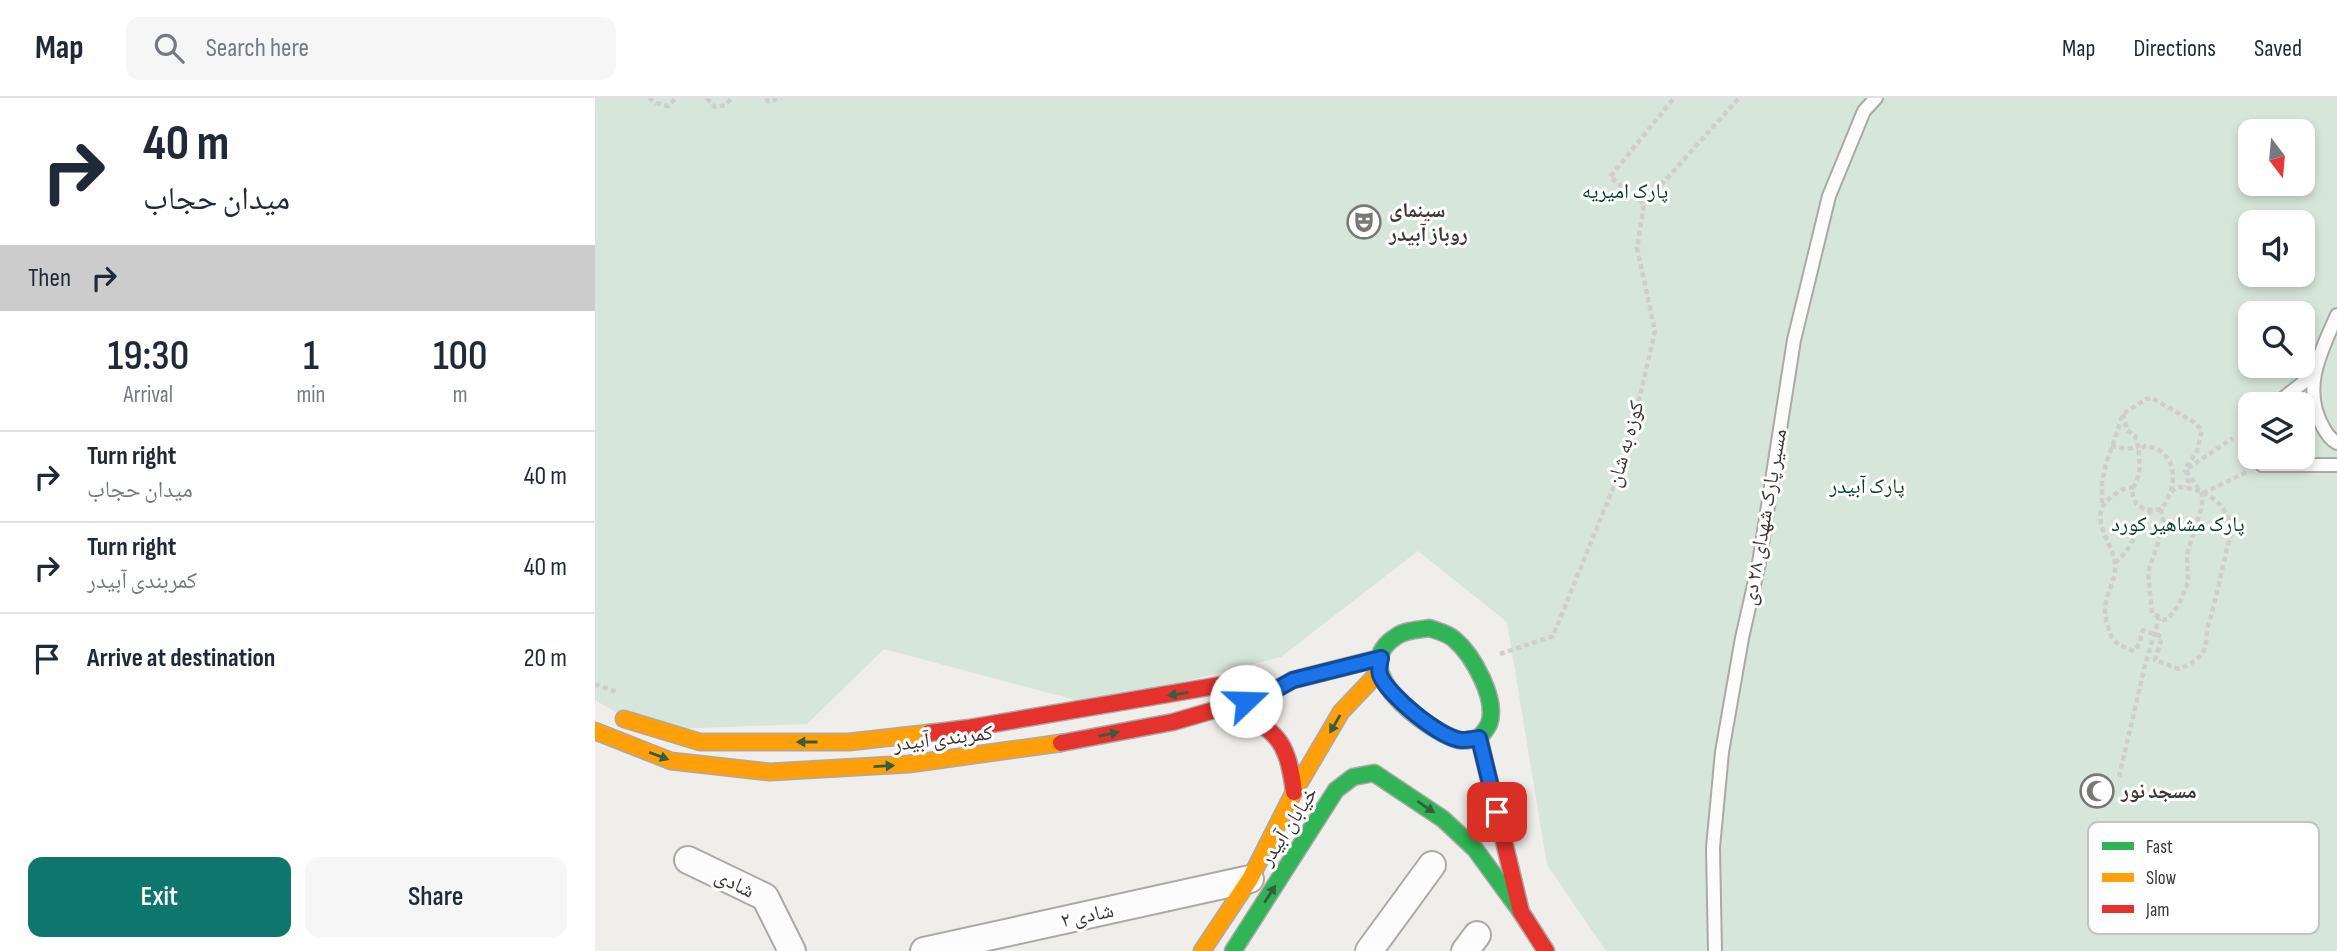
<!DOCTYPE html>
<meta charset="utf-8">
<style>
body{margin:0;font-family:"Sofia Sans Condensed","Noto Naskh Arabic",sans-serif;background:#f6f6f7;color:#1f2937;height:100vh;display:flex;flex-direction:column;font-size:26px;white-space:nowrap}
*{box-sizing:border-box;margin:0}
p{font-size:23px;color:#747a83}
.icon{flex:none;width:38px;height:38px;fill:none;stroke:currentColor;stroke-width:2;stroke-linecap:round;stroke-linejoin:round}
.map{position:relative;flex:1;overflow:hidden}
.panel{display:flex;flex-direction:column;background:#fff;width:595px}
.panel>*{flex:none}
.hud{background:#fff;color:#1f2937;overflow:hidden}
.needle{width:46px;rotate:164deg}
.tools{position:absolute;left:1643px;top:21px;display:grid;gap:14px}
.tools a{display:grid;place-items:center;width:77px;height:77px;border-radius:14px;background:#fff;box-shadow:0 4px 10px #0003;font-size:35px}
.pin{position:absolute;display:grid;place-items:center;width:60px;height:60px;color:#fff;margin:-30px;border-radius:14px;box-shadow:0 4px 10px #0006}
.me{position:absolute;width:77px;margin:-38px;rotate:69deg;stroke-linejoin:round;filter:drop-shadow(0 0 5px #0008)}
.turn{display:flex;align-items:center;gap:24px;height:147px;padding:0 28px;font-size:32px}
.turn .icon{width:91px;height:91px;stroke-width:2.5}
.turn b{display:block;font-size:49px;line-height:60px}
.then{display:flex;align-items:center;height:66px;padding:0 28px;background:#0003;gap:14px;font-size:26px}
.eta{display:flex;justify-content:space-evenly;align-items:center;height:119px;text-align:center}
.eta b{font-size:42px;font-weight:600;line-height:49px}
.button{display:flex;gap:14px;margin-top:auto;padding:14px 28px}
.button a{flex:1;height:80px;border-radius:14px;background:#0f766e;color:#fff;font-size:28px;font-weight:600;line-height:80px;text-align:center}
.button a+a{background:#f6f6f7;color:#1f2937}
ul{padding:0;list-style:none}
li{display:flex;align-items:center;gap:21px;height:91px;padding:0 28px;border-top:2px solid #e0e1e3}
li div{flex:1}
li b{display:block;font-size:26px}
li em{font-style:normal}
header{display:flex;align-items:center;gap:42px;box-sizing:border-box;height:98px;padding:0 35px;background:#fff;border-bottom:2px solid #e0e1e3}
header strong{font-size:33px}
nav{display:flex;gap:38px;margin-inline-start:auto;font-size:24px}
.search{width:490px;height:63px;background:#f6f6f7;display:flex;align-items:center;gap:18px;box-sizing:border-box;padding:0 24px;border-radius:14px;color:#747a83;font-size:26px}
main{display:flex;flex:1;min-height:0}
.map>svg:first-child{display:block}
.green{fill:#d7e6da;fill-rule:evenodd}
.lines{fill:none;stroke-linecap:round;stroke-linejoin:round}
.lane-casing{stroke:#aaa9a6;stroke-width:16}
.street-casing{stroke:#aaa9a6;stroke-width:30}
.fast-casing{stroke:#aaa9a6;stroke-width:19}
.slow-casing{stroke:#aaa9a6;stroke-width:19}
.jam-casing{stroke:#aaa9a6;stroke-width:19}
.path{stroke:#cececd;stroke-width:4.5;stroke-dasharray:5 3.5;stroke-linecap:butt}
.lane{stroke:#fdfcfc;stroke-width:12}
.street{stroke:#fdfcfc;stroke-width:26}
.fast{stroke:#30b455;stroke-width:16}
.slow{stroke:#ff9f0a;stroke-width:16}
.jam{stroke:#e5322d;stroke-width:16}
.oneway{fill:#365d3f}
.route-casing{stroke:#114b97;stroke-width:18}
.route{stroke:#1a73e8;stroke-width:12}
.labels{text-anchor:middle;stroke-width:6;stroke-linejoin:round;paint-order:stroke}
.park-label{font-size:21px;fill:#003d23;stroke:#fff}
.poi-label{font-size:21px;font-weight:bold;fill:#393836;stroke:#fff;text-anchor:start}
.street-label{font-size:21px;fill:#393836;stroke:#fff}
.key{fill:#fff;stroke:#c4c3c3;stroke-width:2}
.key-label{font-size:19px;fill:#393836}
</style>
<header>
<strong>Map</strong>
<div class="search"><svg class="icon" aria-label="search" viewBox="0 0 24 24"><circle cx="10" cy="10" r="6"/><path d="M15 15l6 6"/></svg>Search here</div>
<nav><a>Map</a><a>Directions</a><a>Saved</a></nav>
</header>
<main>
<section class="panel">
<div class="hud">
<div class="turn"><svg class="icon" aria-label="right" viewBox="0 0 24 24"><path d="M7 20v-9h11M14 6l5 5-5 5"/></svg><div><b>40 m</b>میدان حجاب</div></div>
<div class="then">Then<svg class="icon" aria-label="right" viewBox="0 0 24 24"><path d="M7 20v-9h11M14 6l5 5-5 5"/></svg></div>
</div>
<div class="eta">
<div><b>19:30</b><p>Arrival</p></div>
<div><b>1</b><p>min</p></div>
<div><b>100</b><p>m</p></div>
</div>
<ul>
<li><svg class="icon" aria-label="right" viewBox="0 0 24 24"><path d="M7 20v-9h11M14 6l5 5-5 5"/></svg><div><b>Turn right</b><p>میدان حجاب</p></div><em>40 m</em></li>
<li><svg class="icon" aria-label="right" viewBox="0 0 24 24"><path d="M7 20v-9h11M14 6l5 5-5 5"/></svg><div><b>Turn right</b><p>کمربندی آبیدر</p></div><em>40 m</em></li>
<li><svg class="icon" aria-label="arrive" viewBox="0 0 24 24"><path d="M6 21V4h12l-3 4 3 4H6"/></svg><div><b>Arrive at destination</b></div><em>20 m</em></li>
</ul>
<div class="button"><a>Exit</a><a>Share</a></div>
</section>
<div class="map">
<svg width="1742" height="853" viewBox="0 0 1742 853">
<rect width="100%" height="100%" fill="#f0eeeb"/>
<path class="green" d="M0 0H1742V853H1011L952 767 912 524 823 453 686 559 499 607 289 551 212 626 51 632 0 602ZM1656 33H1708V86H1656ZM1656 124H1708V177H1656ZM1656 215H1708V268H1656ZM1656 306H1708V359H1656Z"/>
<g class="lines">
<defs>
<path id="lane" d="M1742 217C1726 253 1706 291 1728 329 1732 336 1735 341 1742 345
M1681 306 1719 276
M1656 328 1651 332 1656 342
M1663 359 1667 367H1742
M1120 853 1118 750 1127 654 1147 540 1164 465 1199 242 1234 98 1269 13 1281 0"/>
<path id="street" d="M93 762 170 799 197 853
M329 853 655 781
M774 853 837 767
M870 853 882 837"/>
<path id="fast" d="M834 530C843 533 852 535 859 541 878 557 903 602 894 626 892 631 887 636 884 640 877 641 869 644 863 642 830 631 748 571 802 538 810 532 824 532 834 530Z
M638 853 741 692 758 679 779 675 848 721 880 751 926 814"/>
<path id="slow" d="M29 621 105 644H254L334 635
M0 633 76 663 175 674 314 666 466 645
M607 853 655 781 699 694 746 614 784 574"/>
<path id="jam" d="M631 608C680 632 692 638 699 694
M334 635 374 630 632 586
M884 640 926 814 951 853
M466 645 578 624 671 597 698 582 785 560"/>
</defs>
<use href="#lane" class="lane-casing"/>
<use href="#street" class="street-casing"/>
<use href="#fast" class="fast-casing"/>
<use href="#slow" class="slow-casing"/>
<use href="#jam" class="jam-casing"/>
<path class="path" d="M54 0 61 5 73 8 81 0
M112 0 120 9 131 7 136 0
M171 0 173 3 187 0
M1049 106 1144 0
M1528 316 1532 332 1540 338 1544 352
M1516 348 1531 351 1543 349
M1593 370 1638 340
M1539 390C1530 389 1526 392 1519 397 1489 418 1517 441 1520 466 1522 489 1503 499 1513 529 1517 545 1525 548 1539 553L1544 546 1548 532 1567 539 1560 562 1584 571C1608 560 1611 556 1612 531 1620 506 1625 480 1631 455 1632 448 1636 440 1636 433 1634 404 1608 390 1583 389L1576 394
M1608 395 1654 373
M1507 405V383L1511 366 1528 316 1551 301 1557 300 1599 324 1607 332 1602 353 1590 371 1593 383 1591 389
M1566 411C1553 414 1536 410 1538 392 1539 386 1543 381 1544 375 1546 368 1543 360 1544 352L1550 348C1584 352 1584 389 1566 411L1569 427 1553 474 1557 515 1569 522 1573 521 1583 508 1593 485 1592 456 1607 408V396L1590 371
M1520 465C1537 452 1541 430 1556 414
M905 556 958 538 1031 358 1060 233 1042 150 1049 106 1015 79 1079 0
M0 586 22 594
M1524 679 1550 567 1564 520"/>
<use href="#lane" class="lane"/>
<use href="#street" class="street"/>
<use href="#fast" class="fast"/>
<use href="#slow" class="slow"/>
<use href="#jam" class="jam"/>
</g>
<defs><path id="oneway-solid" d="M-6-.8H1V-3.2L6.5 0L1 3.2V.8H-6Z" transform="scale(1.75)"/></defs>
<g class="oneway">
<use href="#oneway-solid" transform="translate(583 596) rotate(171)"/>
<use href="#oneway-solid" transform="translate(740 626) rotate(120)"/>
<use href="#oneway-solid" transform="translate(514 636) rotate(-11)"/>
<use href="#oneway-solid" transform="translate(212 644) rotate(-180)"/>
<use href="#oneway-solid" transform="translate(64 658) rotate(21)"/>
<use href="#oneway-solid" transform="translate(289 668) rotate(-3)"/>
<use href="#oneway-solid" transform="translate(831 709) rotate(34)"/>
<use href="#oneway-solid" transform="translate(675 796) rotate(-57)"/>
</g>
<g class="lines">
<defs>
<path id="route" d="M651 603 671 597 698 582 786 560C785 566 783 571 785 577 793 597 846 641 867 642 872 642 879 641 884 640L902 714"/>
</defs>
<use href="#route" class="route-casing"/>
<use href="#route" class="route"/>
</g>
<defs>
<symbol id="theatre-ring" viewBox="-11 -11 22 22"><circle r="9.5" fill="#fff" stroke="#797875" stroke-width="1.5"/><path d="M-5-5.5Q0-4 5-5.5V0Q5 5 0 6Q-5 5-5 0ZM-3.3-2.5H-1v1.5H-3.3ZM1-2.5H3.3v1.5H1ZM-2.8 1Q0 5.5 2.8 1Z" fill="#797875"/></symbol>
<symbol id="mosque-ring" viewBox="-11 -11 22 22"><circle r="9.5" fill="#fff" stroke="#797875" stroke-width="1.5"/><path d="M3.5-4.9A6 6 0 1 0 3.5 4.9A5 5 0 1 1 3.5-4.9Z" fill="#797875"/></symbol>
</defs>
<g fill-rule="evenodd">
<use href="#theatre-ring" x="750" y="105" width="38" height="38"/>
<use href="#mosque-ring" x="1483" y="674" width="38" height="38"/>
</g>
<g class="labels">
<g class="park-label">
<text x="1030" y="100">پارک امیریه</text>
<text x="1272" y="395">پارک آبیدر</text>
<text x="1583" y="433">پارک مشاهیر کورد</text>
</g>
<g class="poi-label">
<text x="794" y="119">سینمای<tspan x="794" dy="24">روباز آبیدر</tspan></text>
<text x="1526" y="700">مسجد نور</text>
</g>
<g class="street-label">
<text transform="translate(1030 346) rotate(-74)" y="7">کوزه به شان</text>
<text transform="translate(1169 419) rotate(-80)" y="7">مسیر پارک شهدای ۲۸ دی</text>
<text transform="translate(348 640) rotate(-7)" y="7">کمربندی آبیدر</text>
<text transform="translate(693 728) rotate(-57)" y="7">خیابان آبیدر</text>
<text transform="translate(140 785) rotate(26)" y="7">شادی</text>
<text transform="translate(492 817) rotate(-12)" y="7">شادی ۲</text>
</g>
</g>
<rect x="1493" y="724" width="231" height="112" rx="10" class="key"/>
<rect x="1507" y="744" width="32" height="8" fill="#30b455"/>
<rect x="1507" y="775" width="32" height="9" fill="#ff9f0a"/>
<rect x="1507" y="807" width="32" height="8" fill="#e5322d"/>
<g class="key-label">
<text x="1551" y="755">Fast</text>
<text x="1551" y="786">Slow</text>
<text x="1551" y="818">Jam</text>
</g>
</svg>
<div class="tools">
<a><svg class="needle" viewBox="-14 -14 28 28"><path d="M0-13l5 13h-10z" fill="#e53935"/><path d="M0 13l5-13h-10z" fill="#747a83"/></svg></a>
<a><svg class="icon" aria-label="sound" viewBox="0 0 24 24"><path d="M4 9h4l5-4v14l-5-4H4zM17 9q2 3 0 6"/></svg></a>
<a><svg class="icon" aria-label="search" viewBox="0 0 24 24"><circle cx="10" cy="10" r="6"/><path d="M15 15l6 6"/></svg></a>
<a><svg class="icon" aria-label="layers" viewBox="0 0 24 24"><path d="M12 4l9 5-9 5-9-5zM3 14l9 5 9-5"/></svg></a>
</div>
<div class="pin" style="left:902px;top:714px;background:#d93025"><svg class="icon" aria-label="arrive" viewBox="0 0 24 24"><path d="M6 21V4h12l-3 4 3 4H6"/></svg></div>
<svg class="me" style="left:651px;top:603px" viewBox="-20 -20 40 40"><circle r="19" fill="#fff"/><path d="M0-13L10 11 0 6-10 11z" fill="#1a73e8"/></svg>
</div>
</main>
